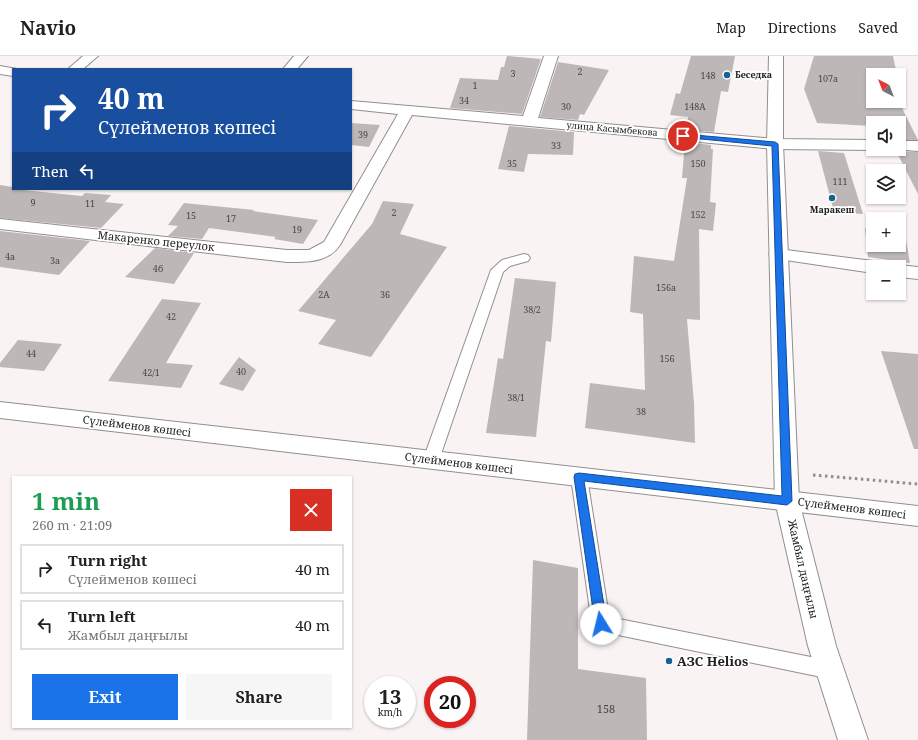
<!DOCTYPE html>
<meta charset="utf-8">
<style>
body{margin:0;font-family:"Noto Serif",serif;background:#f6f6f6;color:#202124;height:100vh;display:flex;flex-direction:column;font-size:15px;white-space:nowrap}
*{box-sizing:border-box;margin:0}
p{font-size:13px;color:#757577}
.icon{flex:none;width:22px;height:22px;fill:none;stroke:currentColor;stroke-width:2;stroke-linecap:round;stroke-linejoin:round}
.map{position:relative;flex:1;overflow:hidden}
.drawer{position:absolute;left:12px;top:420px;width:340px;height:252px;display:flex;flex-direction:column;background:#fff;border-radius:0px;box-shadow:0 1px 3px #0004}
.drawer>*{flex:none}
.guide{position:absolute;left:12px;top:12px;width:340px;height:122px;border-radius:0px;box-shadow:0 1px 3px #0004;background:#1a4fa0;color:#fff;overflow:hidden}
.needle{width:26px;rotate:318deg}
.tools{position:absolute;left:866px;top:12px;display:grid;gap:8px}
.tools a{display:grid;place-items:center;width:40px;height:40px;border-radius:0px;background:#fff;box-shadow:0 1px 3px #0004;font-size:20px}
.speed{position:absolute;left:364px;top:620px;display:flex;gap:8px;font-size:20px;font-weight:700;text-align:center}
.speed>*{display:grid;place-content:center;width:52px;height:52px;border-radius:50%;background:#fff;box-shadow:0 1px 3px #0004;line-height:1}
.speed small{font-size:10px;font-weight:400}
.speed .limit{border:6px solid #d22;background:#fff;color:#111}
.pin{position:absolute;display:grid;place-items:center;width:34px;height:34px;color:#fff;margin:-17px;border:2px solid #fff;border-radius:50%;box-shadow:0 1px 4px #0007}
.me{position:absolute;width:44px;margin:-22px;rotate:351deg;stroke-linejoin:round;filter:drop-shadow(0 0 3px #0008)}
.turn{display:flex;align-items:center;gap:14px;height:84px;padding:0 20px;font-size:18px}
.turn .icon{width:52px;height:52px;stroke-width:2.5}
.turn b{display:block;font-size:28px;line-height:34px}
.then{display:flex;align-items:center;height:38px;padding:0 20px;background:#0003;gap:8px;font-size:15px}
.round{display:grid;place-items:center;flex:none;width:42px;height:42px;border-radius:0px;background:#f6f6f6}
.head{display:flex;align-items:center;justify-content:space-between;height:68px;padding:0 20px}
h1{font-size:24px;font-weight:700;line-height:30px;color:#1e9e55}
.primary-button{display:flex;gap:8px;margin-top:auto;padding:8px 20px}
.primary-button a{flex:1;height:46px;border-radius:0px;background:#1a73e8;color:#fff;font-size:16px;font-weight:700;line-height:46px;text-align:center}
.primary-button a+a{background:#f6f6f6;color:#202124}
ul{padding:0;list-style:none}
li{display:flex;align-items:center;gap:12px;height:50px;margin:0 8px 6px;padding:0 12px;border:2px solid #e0e0e0;border-radius:0px}
li div{flex:1}
li b{display:block;font-size:15px}
li em{font-style:normal}
header{display:flex;align-items:center;gap:24px;box-sizing:border-box;height:56px;padding:0 20px;background:#fff;border-bottom:1px solid #e0e0e0}
header strong{font-size:19px}
nav{display:flex;gap:22px;margin-inline-start:auto;font-size:14px}
.map>svg:first-child{display:block}
.building{fill:#bdb8b7}
.lines{fill:none;stroke-linecap:round;stroke-linejoin:round}
.lane-casing{stroke:#938e8d;stroke-width:2}
.street-casing{stroke:#938e8d;stroke-width:2}
.secondary-casing{stroke:#938e8d;stroke-width:2}
.primary-casing{stroke:#938e8d;stroke-width:2}
.path{stroke:#908d8c;stroke-width:3;stroke-dasharray:2.5 3.5;stroke-linecap:butt}
.lane{fill:#fff;fill-rule:evenodd}
.street{fill:#fff;fill-rule:evenodd}
.secondary{fill:#fff;fill-rule:evenodd}
.primary{fill:#fff;fill-rule:evenodd}
.route{fill:#1a73e8;stroke:#114b97}
.poi-dot{fill:#176295;stroke:#fff;stroke-width:1.5}
.labels{text-anchor:middle;stroke-width:3.5;stroke-linejoin:round;paint-order:stroke}
.number-label{font-size:9px;fill:#494746}
.far-poi-label{font-size:9px;font-weight:bold;fill:#222120;stroke:#fff;text-anchor:start}
.far-street-label{font-size:9px;fill:#222120;stroke:#fff}
.street-label{font-size:11px;fill:#222120;stroke:#fff}
.near-number-label{font-size:11px;fill:#494746}
.near-poi-label{font-size:13px;font-weight:bold;fill:#222120;stroke:#fff;text-anchor:start}
</style>
<header>
<strong>Navio</strong>
<nav><a>Map</a><a>Directions</a><a>Saved</a></nav>
</header>
<div class="map">
<svg width="918" height="684" viewBox="0 0 918 684">
<rect width="100%" height="100%" fill="#f9f4f3"/>
<path class="building" d="M507 0 541 3 522 58 450 52 460 22 498 24 501 11H504Z
M691 0H735L728 36 721 35 714 76 687 74 688 61 670 59 676 37 680 38Z
M814 0H893L897 19H873V45H899V31L903 54 918 84H899V67H873V70L817 67 804 33Z
M558 6 609 14 584 59 580 58 578 64 540 61Z
M351 67 380 69 369 91 351 89Z
M509 70 574 76 573 99 528 98 524 116 498 113Z
M685 86 711 89V93H713L710 146 716 147 713 175 699 173 700 264 687 263 694 347 695 387 585 372 590 327 645 334 643 258 630 256 634 200 674 205 687 122H682Z
M818 95 844 97 863 158 834 156Z
M896 95 918 96V138Z
M0 129 13 131V133L82 140 85 137 111 139 105 146 124 148 101 172 0 162Z
M383 145 414 148 400 178 447 191 371 301 318 288 336 264 298 255 372 168Z
M184 147 254 154 253 155 318 164 303 188 274 183 276 181 209 172 202 183 168 180 178 170 168 169Z
M865 172 873 173V189H899V177L905 178 910 207 868 201Z
M0 175 90 185 59 219 0 211Z
M155 192 194 197 174 228 125 221Z
M515 222 556 226 551 286 546 285 536 381 486 377 498 302 503 303Z
M162 243 201 247 166 307 193 309 181 332 108 325Z
M18 284 62 288 44 315 0 311V307Z
M881 295 918 298V393H914Z
M239 301 256 314 243 335 219 328Z
M533 504 578 512V613L646 622 647 684H527Z"/>
<g class="lines">
<defs>
<path id="lane" d="M524 198 528 199 530 202 528 205 510 210 503 216 439 404 437 408 431 410 425 408 423 404 491 214 502 204Z
M579 415 585 417 587 421 609 561 831 605 838 607 841 614 838 621 831 623 594 574 592 568 571 421 573 417Z"/>
<path id="street" d="M83 0H98L83 13H68Z
M294 0H308L297 13H283Z
M544 0H558L538 62 775 83 873 84V93H876L873 94 775 93 412 59 340 189C328 207 306 206 287 206L0 173V163L287 194H309L324 186 398 58 351 53V45L523 60Z
M0 10 17 13H13V20L0 18Z
M899 85H918V95L894 93H899Z
M778 193 873 205 880 207 882 211H873V217L772 202 769 198 772 194Z
M899 209 918 211V223L899 221V211H892Z"/>
<path id="secondary" d="M0 346 918 450V470L0 362Z"/>
<path id="primary" d="M769 0H783V88L799 445 836 590 868 684H838L808 590 775 445 767 88Z"/>
</defs>
<use href="#lane" class="lane-casing"/>
<use href="#street" class="street-casing"/>
<use href="#secondary" class="secondary-casing"/>
<use href="#primary" class="primary-casing"/>
<path class="path" d="M813 419 918 428"/>
<use href="#lane" class="lane"/>
<use href="#street" class="street"/>
<use href="#secondary" class="secondary"/>
<use href="#primary" class="primary"/>
</g>
<path class="route" d="M683 78 775 86 778 88 792 445 787 449 584 425 607 568 605 572 601 573 597 572 595 568 574 421 575 418 579 417 782 440 772 90 681 81 680 80Z"/>
<g class="poi-dot">
<circle cx="727" cy="19" r="4"/>
<circle cx="832" cy="142" r="4"/>
<circle cx="669" cy="605" r="4"/>
</g>
<g class="labels">
<g class="number-label">
<text x="580" y="19">2</text>
<text x="513" y="21">3</text>
<text x="708" y="23">148</text>
<text x="828" y="26">107а</text>
<text x="475" y="33">1</text>
<text x="464" y="48">34</text>
<text x="566" y="54">30</text>
<text x="695" y="54">148А</text>
<text x="363" y="82">39</text>
<text x="556" y="93">33</text>
<text x="512" y="111">35</text>
<text x="698" y="111">150</text>
<text x="840" y="129">111</text>
<text x="33" y="150">9</text>
<text x="90" y="151">11</text>
<text x="394" y="160">2</text>
<text x="698" y="162">152</text>
<text x="191" y="163">15</text>
<text x="231" y="166">17</text>
<text x="297" y="177">19</text>
<text x="10" y="204">4а</text>
<text x="55" y="208">3а</text>
<text x="158" y="216">4б</text>
<text x="666" y="235">156а</text>
<text x="324" y="242">2А</text>
<text x="385" y="242">36</text>
<text x="532" y="257">38/2</text>
<text x="171" y="264">42</text>
<text x="31" y="301">44</text>
<text x="667" y="306">156</text>
<text x="241" y="319">40</text>
<text x="151" y="320">42/1</text>
<text x="516" y="345">38/1</text>
<text x="641" y="359">38</text>
</g>
<g class="far-poi-label">
<text x="735" y="22">Беседка</text>
<text x="832" y="157" text-anchor="middle">Маракеш</text>
</g>
<g class="far-street-label">
<text transform="translate(612 73) rotate(5)" y="3">улица Касымбекова</text>
</g>
<g class="street-label">
<text transform="translate(156 185) rotate(6)" y="4">Макаренко переулок</text>
<text transform="translate(137 370) rotate(7)" y="4">Сүлейменов көшесі</text>
<text transform="translate(459 407) rotate(7)" y="4">Сүлейменов көшесі</text>
<text transform="translate(852 452) rotate(7)" y="4">Сүлейменов көшесі</text>
<text transform="translate(803 513) rotate(77)" y="4">Жамбыл даңғылы</text>
</g>
<g class="near-number-label">
<text x="606" y="657">158</text>
</g>
<g class="near-poi-label">
<text x="677" y="610">АЗС Helios</text>
</g>
</g>
</svg>
<div class="tools">
<a><svg class="needle" viewBox="-14 -14 28 28"><path d="M0-13l5 13h-10z" fill="#e53935"/><path d="M0 13l5-13h-10z" fill="#757577"/></svg></a>
<a><svg class="icon" aria-label="sound" viewBox="0 0 24 24"><path d="M4 9h4l5-4v14l-5-4H4zM17 9q2 3 0 6"/></svg></a>
<a><svg class="icon" aria-label="layers" viewBox="0 0 24 24"><path d="M12 4l9 5-9 5-9-5zM3 14l9 5 9-5"/></svg></a>
<a>+</a>
<a>−</a>
</div>
<div class="speed"><div>13<small>km/h</small></div><div class="limit">20</div></div>
<div class="pin" style="left:683px;top:80px;background:#d93025"><svg class="icon" aria-label="arrive" viewBox="0 0 24 24"><path d="M6 21V4h12l-3 4 3 4H6"/></svg></div>
<svg class="me" style="left:601px;top:568px" viewBox="-20 -20 40 40"><circle r="19" fill="#fff"/><path d="M0-13L10 11 0 6-10 11z" fill="#1a73e8"/></svg>
<div class="guide">
<div class="turn"><svg class="icon" aria-label="right" viewBox="0 0 24 24"><path d="M7 20v-9h11M14 6l5 5-5 5"/></svg><div><b>40 m</b>Сүлейменов көшесі</div></div>
<div class="then">Then<svg class="icon" aria-label="left" viewBox="0 0 24 24"><path d="M17 20v-9H6M10 6l-5 5 5 5"/></svg></div>
</div>
<section class="drawer">
<div class="head"><div><h1>1 min</h1><p>260 m · 21:09</p></div><a class="round" style="background:#d93025;color:#fff"><svg class="icon" aria-label="close" viewBox="0 0 24 24"><path d="M6 6l12 12M18 6L6 18"/></svg></a></div>
<ul>
<li><svg class="icon" aria-label="right" viewBox="0 0 24 24"><path d="M7 20v-9h11M14 6l5 5-5 5"/></svg><div><b>Turn right</b><p>Сүлейменов көшесі</p></div><em>40 m</em></li>
<li><svg class="icon" aria-label="left" viewBox="0 0 24 24"><path d="M17 20v-9H6M10 6l-5 5 5 5"/></svg><div><b>Turn left</b><p>Жамбыл даңғылы</p></div><em>40 m</em></li>
</ul>
<div class="primary-button"><a>Exit</a><a>Share</a></div>
</section>
</div>
